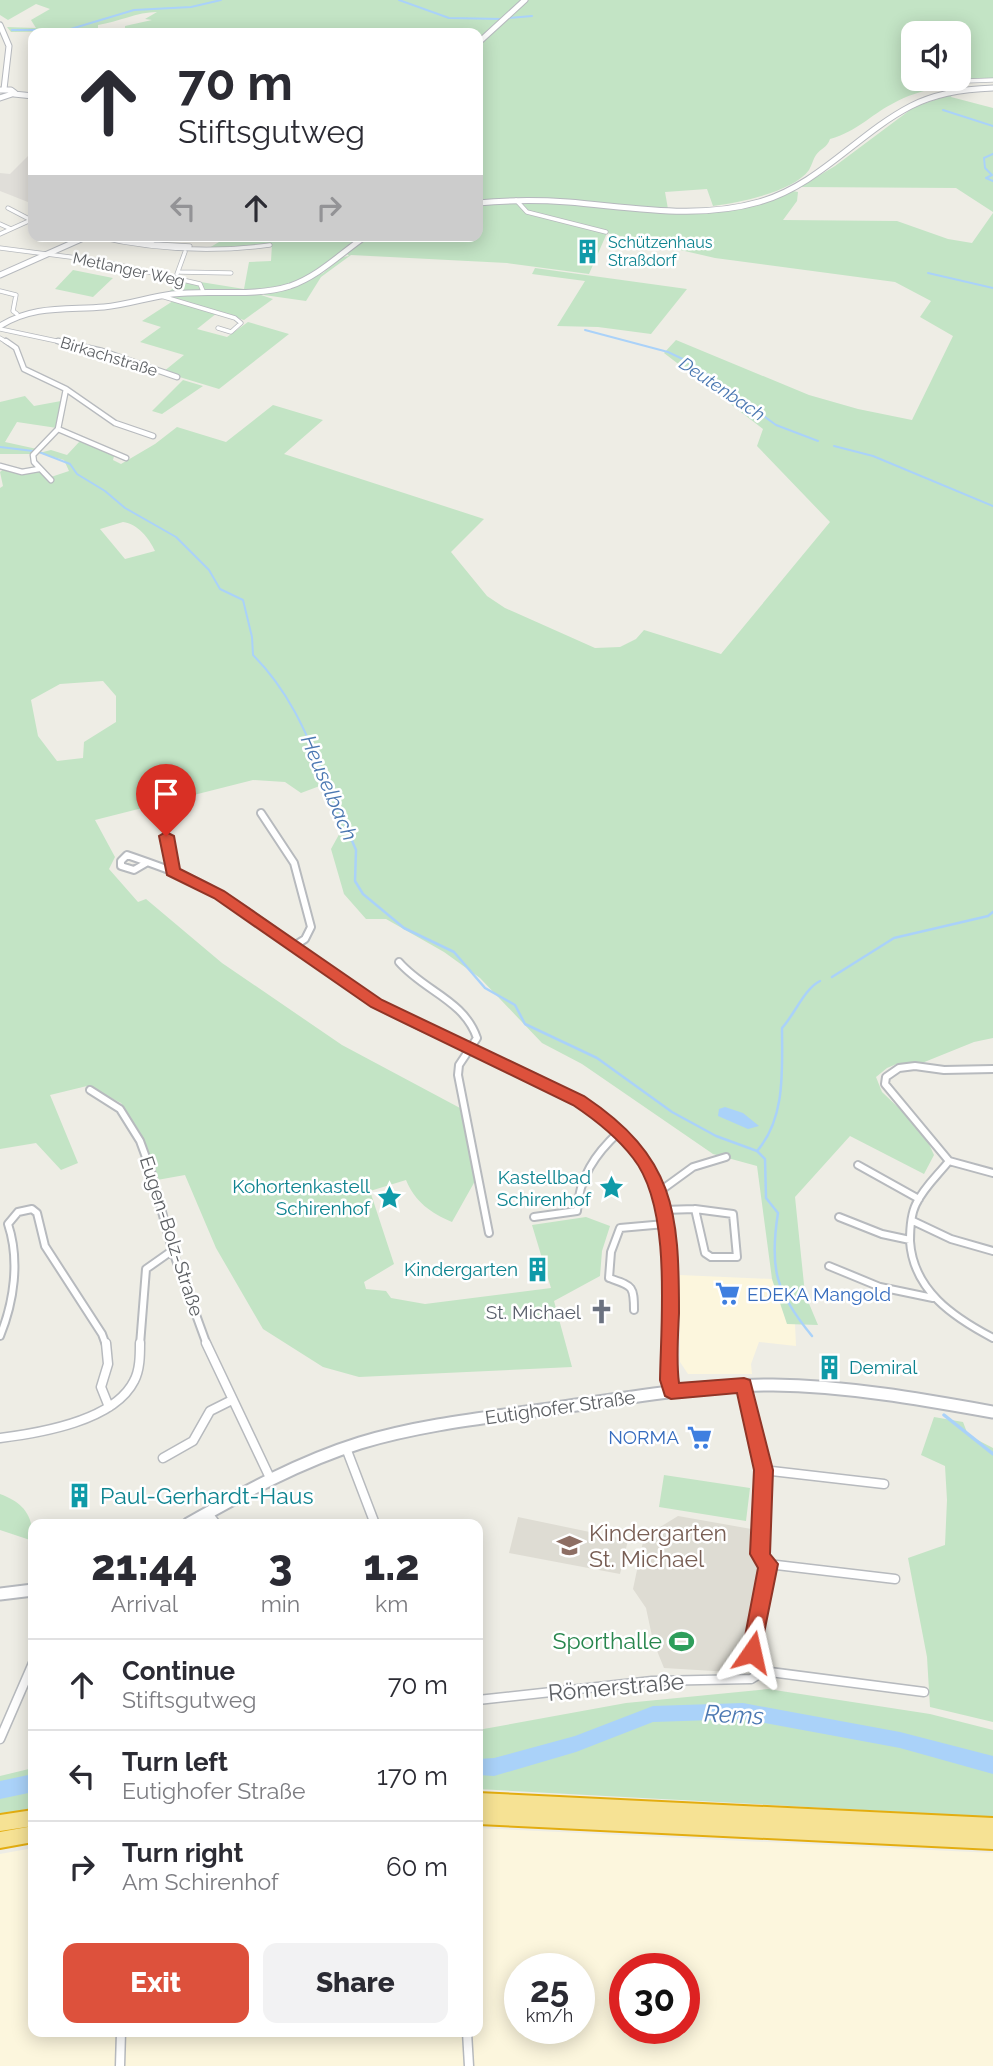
<!DOCTYPE html>
<meta charset="utf-8">
<style>
body{margin:0;font-family:Raleway,sans-serif;background:#f2f2f3;color:#2b2b33;height:100vh;display:flex;flex-direction:column;font-size:26px;white-space:nowrap}
*{box-sizing:border-box;margin:0}
p{font-size:23px;color:#7c7c81}
.icon{flex:none;width:38px;height:38px;fill:none;stroke:currentColor;stroke-width:2;stroke-linecap:round;stroke-linejoin:round}
.map{position:relative;flex:1;overflow:hidden}
.sheet{position:absolute;left:28px;top:1519px;width:455px;height:518px;display:flex;flex-direction:column;background:#fff;border-radius:14px;box-shadow:0 4px 18px #0003}
.sheet>*{flex:none}
.top-card{position:absolute;left:28px;top:28px;width:455px;height:214px;border-radius:14px;box-shadow:0 4px 18px #0003;background:#fff;color:#2b2b33;overflow:hidden}
.buttons{position:absolute;left:901px;top:21px;display:grid;gap:14px}
.buttons a{display:grid;place-items:center;width:70px;height:70px;border-radius:14px;background:#fff;box-shadow:0 4px 18px #0003;font-size:35px}
.speed{position:absolute;left:504px;top:1953px;display:flex;gap:14px;font-size:35px;font-weight:700;text-align:center}
.speed>*{display:grid;place-content:center;width:91px;height:91px;border-radius:50%;background:#fff;box-shadow:0 4px 18px #0003;line-height:1}
.speed small{font-size:18px;font-weight:400}
.speed .limit{border:10px solid #d22;background:#fff;color:#111}
.pin{position:absolute;display:grid;place-items:center;width:60px;height:60px;color:#fff;margin:-72px -30px;border-radius:50% 50% 50% 0;rotate:-45deg;box-shadow:0 0 7px #0007}
.pin .icon{rotate:45deg}
.me{position:absolute;width:77px;margin:-38px;rotate:11deg;stroke-linejoin:round;filter:drop-shadow(0 0 5px #0008)}
.turn{display:flex;align-items:center;gap:24px;height:147px;padding:0 35px;font-size:32px}
.turn .icon{width:91px;height:91px;stroke-width:2.5}
.turn b{display:block;font-size:49px;line-height:60px}
.lanes{display:flex;align-items:center;height:66px;padding:0 35px;background:#0003;justify-content:center;gap:35px;direction:ltr}
.lanes .off{opacity:.35}
.eta{display:flex;justify-content:space-evenly;align-items:center;height:119px;text-align:center}
.eta b{font-size:42px;font-weight:800;line-height:49px}
.cta{display:flex;gap:14px;margin-top:auto;padding:14px 35px}
.cta a{flex:1;height:80px;border-radius:14px;background:#dd513c;color:#fff;font-size:28px;font-weight:800;line-height:80px;text-align:center}
.cta a+a{background:#f2f2f3;color:#2b2b33}
ul{padding:0;list-style:none}
li{display:flex;align-items:center;gap:21px;height:91px;padding:0 35px;border-top:2px solid #e1e1e2}
li div{flex:1}
li b{display:block;font-size:26px}
li em{font-style:normal}
.map>svg:first-child{display:block}
.commercial{fill:#fcf6dd;fill-rule:evenodd}
.industrial{fill:#e0ded9}
.education{fill:#dedcd3}
.green{fill:#c3e4c5;fill-rule:evenodd}
.water{fill:#aad2f9}
.lines{fill:none;stroke-linecap:round;stroke-linejoin:round}
.stream-far2{stroke:#aad2f9;stroke-width:2}
.stream-far1{stroke:#aad2f9;stroke-width:2.5}
.stream{stroke:#aad2f9;stroke-width:3.5}
.river{fill:#aad2f9;fill-rule:evenodd}
.street-far3-casing{stroke:#b7babe;stroke-width:5}
.street-far2-casing{stroke:#b7babe;stroke-width:7}
.street-far1-casing{stroke:#b7babe;stroke-width:10}
.street-casing{stroke:#b7babe;stroke-width:11}
.secondary-far1-casing{stroke:#b6b9be;stroke-width:7}
.secondary-casing{stroke:#b6b9be;stroke-width:15}
.highway-casing{stroke:#e3ad10;stroke-width:4}
.street-far3{stroke:#fff;stroke-width:3.5}
.street-far2{stroke:#fff;stroke-width:4.5}
.street-far1{stroke:#fff;stroke-width:6}
.street{stroke:#fff;stroke-width:8}
.secondary-far1{stroke:#fff;stroke-width:5}
.secondary{stroke:#fff;stroke-width:11}
.highway{fill:#f6e294;fill-rule:evenodd}
.route{fill:#dd513c;stroke:#903527;stroke-width:2}
.labels{text-anchor:middle;stroke-width:5;stroke-linejoin:round;paint-order:stroke}
.far-culture-label{font-size:16px;fill:#0d838f;stroke:#fff;text-anchor:start}
.far-street-label{font-size:16px;fill:#5d6064;stroke:#fff}
.far-water-label{font-size:18px;font-style:italic;fill:#4b78b2;stroke:#fff}
.culture-label{font-size:19px;fill:#0d838f;stroke:#fff;text-anchor:end}
.street-label{font-size:19px;fill:#5d6064;stroke:#fff}
.shop-label{font-size:19px;fill:#366cbe;stroke:#fff;text-anchor:start}
.worship-label{font-size:19px;fill:#5b616d;stroke:#fff;text-anchor:end}
.water-label{font-size:21px;font-style:italic;fill:#4b78b2;stroke:#fff}
.near-culture-label{font-size:23px;fill:#0d838f;stroke:#fff;text-anchor:start}
.near-education-label{font-size:23px;fill:#785e54;stroke:#fff;text-anchor:start}
.near-leisure-label{font-size:23px;fill:#27864d;stroke:#fff;text-anchor:end}
.near-street-label{font-size:23px;fill:#5d6064;stroke:#fff}
.near-water-label{font-size:24px;font-style:italic;fill:#4b78b2;stroke:#fff}
</style>
<div class="map">
<svg width="993" height="2066" viewBox="0 0 993 2066">
<rect width="100%" height="100%" fill="#eeede5"/>
<path class="commercial" d="M680 1275 772 1279 787 1323 795 1324 796 1346 759 1342 751 1364 752 1374H688L680 1362Z
M478 1828 993 1853V2066H0V1854L33 1848V2032H478ZM520 1969H579V2028H520ZM625 1969H684V2028H625Z"/>
<path class="industrial" d="M33 151V204L0 191V173L10 174Z"/>
<path class="education" d="M678 1516 757 1530 766 1573 747 1673 664 1668 653 1641 646 1608 633 1589 644 1537Z
M518 1517 628 1540 620 1574 509 1553Z"/>
<path class="green" d="M0 0H993V79C959 84 921 87 892 104 869 116 858 131 830 139 827 148 821 148 816 155 813 159 812 165 809 170 793 192 738 203 713 206L707 189 665 192 668 209 565 200 478 202V33H307L310 31 308 29 303 33H158L125 29V26L152 20 145 19 157 12C137 12 118 22 98 25V29L88 31 11 32 7 27 36 28 31 20 50 9 36 4 8 20 0 15ZM914 33H959V79H914Z
M952 94 951 97 993 108V212L956 188 800 187 835 166 914 107Z
M793 191 798 192 797 201 783 220 897 221 948 239 972 243 993 213V1038L974 1042 922 1063H899L887 1068 876 1077 882 1092 923 1131 934 1155 924 1174 850 1136 795 1197 805 1294 818 1325 787 1324 772 1279 757 1166 713 1154 582 1064 542 1043 480 978 444 952 386 919H366L344 894 331 849 342 829 325 784 301 793 285 782 253 780 95 820 115 857 109 869 138 902 146 899 222 963 342 1045 460 1108 475 1181 452 1222C431 1213 415 1202 406 1180L370 1191 394 1264 364 1282 366 1289 386 1291 391 1298 425 1304 551 1288 532 1225 586 1217 610 1226 602 1251 600 1276 554 1301 572 1367 359 1377 323 1367 263 1329 216 1248 185 1175 157 1180 140 1132 121 1103 87 1086 50 1095 78 1163 61 1170 36 1143 0 1149V488L3 486 0 472 5 468 19 473 40 471 48 478 69 471 64 460 39 453 51 450 67 455 80 441 114 456 113 460 121 464 155 444 177 427 226 442 273 405 323 420 284 454 484 519 451 552 487 596 505 608 595 648 620 647 636 639 644 630 721 654 830 522 757 446 763 429 664 353 676 340 809 395 858 409 912 420 953 336 920 317 931 301 895 282 715 258 607 233 589 274 507 263 351 255 321 277 306 301 264 295 265 292 304 282 323 273 342 257 349 256 346 253 370 236H478V204L534 201 651 211 736 207ZM123 522C138 524 149 538 155 551L125 559 100 529ZM103 681 116 696V722L84 742 83 758 57 761 38 736 31 700 60 684Z
M206 236H363C346 249 329 265 311 275 270 298 213 291 168 293L182 279 244 289 249 262 271 261 272 244 209 248 219 242Z
M535 268 687 289 651 334 598 327 557 326 585 281 532 274Z
M73 270 113 278 93 297 55 289Z
M200 293 258 294 273 299 244 320 167 297Z
M173 301 217 313 197 329 227 337 248 322 289 334 219 389 163 372 184 355 140 342 161 327 142 321Z
M183 380 203 386 162 414 152 411Z
M25 396 34 406 61 401 57 428 17 422 5 442 37 449 30 454H0V402Z
M934 1417 963 1422 968 1435 993 1448V1722L930 1707 927 1657 908 1558 945 1545 947 1500 945 1466 921 1455Z
M664 1475 750 1488 746 1521 659 1507Z
M0 1494C24 1503 33 1515 33 1541L0 1530Z
M768 1689 930 1714 993 1730V1817L478 1789V1730L626 1703Z
M33 1768V1808L0 1814V1776Z"/>
<path class="water" d="M725 1107 743 1113 759 1126 748 1129 718 1116 719 1109Z"/>
<g class="lines">
<path class="stream-far2" d="M399 0 449 18 502 19
M509 18 532 16
M12 30H40
M46 30 64 31 134 10 191 7 221 0
M943 110 993 126
M993 154 984 158 985 168 992 175 986 178 993 181
M928 273 993 288
M585 330 668 352 691 363 776 425 818 441
M834 446 873 456 993 506
M0 447 33 451
M39 452 70 464 77 474 105 491 125 508 176 537 209 570 220 589 243 600 252 637 253 655C290 692 307 735 327 782"/>
<path class="stream-far1" d="M326 780 356 850 355 881 363 894 404 928 454 952 485 988 515 1005 525 1024 597 1058 672 1112 716 1136 757 1151
M832 977 894 938 988 916 993 912
M812 1336C776 1292 769 1269 778 1213L766 1198 765 1159 757 1151C786 1118 782 1069 782 1028 795 1014 804 989 820 981"/>
<path class="stream" d="M944 1415 993 1454"/>
<path class="river" d="M743 1703 900 1732 993 1756V1774L900 1748 743 1719 653 1722 576 1752 494 1776 478 1775V1759L494 1758 575 1736 653 1706Z
M33 1774V1792L0 1799V1781Z"/>
<defs>
<path id="street-far3" d="M958 91 966 81 993 80
M516 200 527 212 606 232
M8 208 31 220
M0 224 11 229
M0 234 31 220
M67 236 78 241
M94 236C153 250 210 253 270 245
M113 236 154 244 190 246
M0 248 101 261 200 284 203 291
M180 272 231 273
M177 274 185 252
M0 291 16 295 13 311 17 314
M161 296 235 318 241 323 231 332 218 328
M0 329 66 343
M0 338 8 343"/>
<path id="street-far2" d="M6 341 16 348 24 369 66 389 115 423 153 436
M58 341 102 351 177 377
M58 429 126 458
M0 466 22 472 39 469
M51 480 34 462 33 455 58 429 66 389"/>
<path id="street-far1" d="M261 813 294 863 311 927 305 939 294 946
M166 836 173 871
M146 863 134 870 121 866V861L127 855C159 866 191 877 219 894 274 927 322 970 376 1003 453 1050 587 1081 640 1155 678 1208 670 1283 668 1345
M399 962C424 991 464 1000 477 1038L459 1065 458 1075 489 1233
M993 1069 944 1070 915 1066 899 1068 886 1077 885 1084 949 1161C938 1175 924 1187 916 1204 911 1214 910 1229 910 1241 913 1290 953 1317 993 1338
M90 1090 120 1109 140 1141 151 1171 172 1249 207 1345
M949 1161 993 1173
M858 1165 919 1199
M660 1191 693 1167 726 1157
M695 1209 733 1214 737 1257H711L705 1253Z
M663 1210 695 1209
M534 1217 577 1211C579 1178 595 1154 619 1132
M839 1217 882 1234 910 1240
M913 1221 951 1239 993 1251
M829 1266 880 1287 933 1298
M634 1310C634 1285 632 1286 609 1278L611 1252 620 1228 665 1224
M0 1336C14 1302 20 1260 8 1224L18 1212 32 1209 37 1213 45 1246 102 1334 106 1345
M140 1345 146 1269 173 1250"/>
<path id="street" d="M106 1343 108 1364 101 1387 109 1407
M206 1343 271 1480
M668 1343 671 1391
M744 1386 763 1470 760 1554 761 1560 768 1564
M0 1438C40 1433 114 1421 134 1381 140 1370 140 1355 140 1343
M346 1448 375 1524
M163 1458 193 1441 210 1411 230 1401
M763 1470 884 1484
M208 1513 216 1524
M755 1670 924 1692
M478 1700 652 1681 751 1679 756 1676 752 1652 768 1564 895 1579
M0 1739 33 1663
M467 2032 469 2066
M120 2066 121 2032"/>
<path id="secondary-far1" d="M0 25 9 46 4 89
M478 43 525 0
M0 90H11L15 93 0 98
M14 94 33 96
M478 203C508 200 538 200 568 202 631 207 697 220 759 202 819 185 857 134 911 106 936 93 965 89 993 88
M0 275 88 236
M0 326C33 305 67 310 104 307 127 305 149 297 172 294 211 289 252 298 290 286 319 276 341 253 366 236"/>
<path id="secondary" d="M188 1524C243 1493 299 1462 360 1443 426 1423 495 1417 563 1407 632 1397 702 1385 773 1385 847 1386 920 1399 993 1412
M0 1594 33 1590"/>
<path id="highway" d="M478 1793 993 1818V1849L478 1824Z
M33 1810V1826L0 1831V1815Z
M33 1826V1842L0 1848V1832Z"/>
</defs>
<use href="#street-far3" class="street-far3-casing"/>
<use href="#street-far2" class="street-far2-casing"/>
<use href="#street-far1" class="street-far1-casing"/>
<use href="#street" class="street-casing"/>
<use href="#secondary-far1" class="secondary-far1-casing"/>
<use href="#secondary" class="secondary-casing"/>
<use href="#highway" class="highway-casing"/>
<use href="#street-far3" class="street-far3"/>
<use href="#street-far2" class="street-far2"/>
<use href="#street-far1" class="street-far1"/>
<use href="#street" class="street"/>
<use href="#secondary-far1" class="secondary-far1"/>
<use href="#secondary" class="secondary"/>
<use href="#highway" class="highway"/>
</g>
<path class="route" d="M166 832 174 836 180 869 224 891 382 1000 584 1096C675 1157 679 1211 679 1313 678 1336 676 1361 679 1383L744 1378 750 1380 773 1470 770 1554 778 1564 759 1658 752 1661 745 1658 742 1652 758 1568 750 1554 754 1470 737 1393 671 1399 665 1396 660 1380C661 1319 672 1207 633 1158 617 1137 594 1119 573 1105L371 1007 214 898 167 875 159 836Z"/>
<defs>
<symbol id="building-bare" viewBox="-9 -9 18 18"><path d="M-4-6H4V6H1V3H-1V6H-4ZM-2.5-4.3h1.7v1.8h-1.7ZM.8-4.3h1.7v1.8H.8ZM-2.5-1h1.7V.8h-1.7ZM.8-1h1.7V.8H.8Z" fill="#0f9aa8" stroke="#fff" stroke-width="2.5" paint-order="stroke"/></symbol>
<symbol id="sight-bare" viewBox="-9 -9 18 18"><path d="M0-6L1.8-2.2L6-1.7L2.9 1.2L3.7 5.4L0 3.3L-3.7 5.4L-2.9 1.2L-6-1.7L-1.8-2.2Z" fill="#0f9aa8" stroke="#fff" stroke-width="2.5" paint-order="stroke"/></symbol>
<symbol id="supermarket-bare" viewBox="-9 -9 18 18"><path d="M-6-5.5h2.5l.6 2H6L4.5 2H-2.5L-4.4-4H-6ZM-1.5 3.2a1.3 1.3 0 1 0 .1 0ZM3 3.2a1.3 1.3 0 1 0 .1 0Z" fill="#3f7fe0" stroke="#fff" stroke-width="2.5" paint-order="stroke"/></symbol>
<symbol id="church-bare" viewBox="-9 -9 18 18"><path d="M-1.2-6h2.4v3.5h3.3v2.4h-3.3V6h-2.4V-.1h-3.3v-2.4h3.3Z" fill="#6b7280" stroke="#fff" stroke-width="2.5" paint-order="stroke"/></symbol>
<symbol id="school-bare" viewBox="-9 -9 18 18"><path d="M0-5L7-2L0 1L-7-2ZM-4 1L0 2.5L4 1V4Q0 6-4 4Z" fill="#8d6e63" stroke="#fff" stroke-width="2.5" paint-order="stroke"/></symbol>
<symbol id="stadium-bare" viewBox="-9 -9 18 18"><path d="M0-5a6.5 5 0 1 0 0 10a6.5 5 0 1 0 0-10ZM-3.5-1.8h7v3.6h-7Z" fill="#2e9e5b" stroke="#fff" stroke-width="2.5" paint-order="stroke"/></symbol>
</defs>
<g fill-rule="evenodd">
<use href="#building-bare" x="570" y="234" width="35" height="35"/>
<use href="#sight-bare" x="594" y="1170" width="35" height="35"/>
<use href="#sight-bare" x="372" y="1180" width="35" height="35"/>
<use href="#building-bare" x="520" y="1252" width="35" height="35"/>
<use href="#supermarket-bare" x="710" y="1276" width="35" height="35"/>
<use href="#church-bare" x="584" y="1294" width="35" height="35"/>
<use href="#building-bare" x="812" y="1350" width="35" height="35"/>
<use href="#supermarket-bare" x="682" y="1420" width="35" height="35"/>
<use href="#building-bare" x="62" y="1478" width="35" height="35"/>
<use href="#school-bare" x="552" y="1528" width="35" height="35"/>
<use href="#stadium-bare" x="664" y="1624" width="35" height="35"/>
</g>
<g class="labels">
<g class="far-culture-label">
<text x="608" y="248">Schützenhaus<tspan x="608" dy="18">Straßdorf</tspan></text>
</g>
<g class="far-street-label">
<text transform="translate(129 269) rotate(12)" y="6">Metlanger Weg</text>
<text transform="translate(109 356) rotate(17)" y="6">Birkachstraße</text>
</g>
<g class="far-water-label">
<text transform="translate(722 389) rotate(34)" y="6">Deutenbach</text>
</g>
<g class="culture-label">
<text x="591" y="1184">Kastellbad<tspan x="591" dy="22">Schirenhof</tspan></text>
<text x="370" y="1193">Kohortenkastell<tspan x="370" dy="22">Schirenhof</tspan></text>
<text x="518" y="1276">Kindergarten</text>
<text x="849" y="1374" text-anchor="start">Demiral</text>
</g>
<g class="street-label">
<text transform="translate(172 1236) rotate(72)" y="7">Eugen-Bolz-Straße</text>
<text transform="translate(560 1407) rotate(-8)" y="7">Eutighofer Straße</text>
</g>
<g class="shop-label">
<text x="747" y="1301">EDEKA Mangold</text>
<text x="679" y="1444" text-anchor="end">NORMA</text>
</g>
<g class="worship-label">
<text x="581" y="1319">St. Michael</text>
</g>
<g class="water-label">
<text transform="translate(329 788) rotate(67)" y="7">Heuselbach</text>
</g>
<g class="near-culture-label">
<text x="100" y="1504">Paul-Gerhardt-Haus</text>
</g>
<g class="near-education-label">
<text x="589" y="1541">Kindergarten<tspan x="589" dy="26">St. Michael</tspan></text>
</g>
<g class="near-leisure-label">
<text x="662" y="1649">Sporthalle</text>
</g>
<g class="near-street-label">
<text transform="translate(616 1687) rotate(-5)" y="8">Römerstraße</text>
</g>
<g class="near-water-label">
<text transform="translate(734 1715) rotate(3)" y="8">Rems</text>
</g>
</g>
</svg>
<div class="buttons">
<a><svg class="icon" aria-label="sound" viewBox="0 0 24 24"><path d="M4 9h4l5-4v14l-5-4H4zM17 9q2 3 0 6"/></svg></a>
</div>
<div class="speed"><div>25<small>km/h</small></div><div class="limit">30</div></div>
<div class="pin" style="left:166px;top:836px;background:#d93025"><svg class="icon" aria-label="arrive" viewBox="0 0 24 24"><path d="M6 21V4h12l-3 4 3 4H6"/></svg></div>
<svg class="me" style="left:752px;top:1652px" viewBox="-20 -20 40 40"><path d="M0-17L14 15 0 8-14 15z" fill="#dd513c" stroke="#fff" stroke-width="4"/></svg>
<div class="top-card">
<div class="turn"><svg class="icon" aria-label="ahead" viewBox="0 0 24 24"><path d="M12 20V5M6 11l6-6 6 6"/></svg><div><b>70 m</b>Stiftsgutweg</div></div>
<div class="lanes"><svg class="icon off" aria-label="left" viewBox="0 0 24 24"><path d="M17 20v-9H6M10 6l-5 5 5 5"/></svg><svg class="icon" aria-label="ahead" viewBox="0 0 24 24"><path d="M12 20V5M6 11l6-6 6 6"/></svg><svg class="icon off" aria-label="right" viewBox="0 0 24 24"><path d="M7 20v-9h11M14 6l5 5-5 5"/></svg></div>
</div>
<section class="sheet">
<div class="eta">
<div><b>21:44</b><p>Arrival</p></div>
<div><b>3</b><p>min</p></div>
<div><b>1.2</b><p>km</p></div>
</div>
<ul>
<li><svg class="icon" aria-label="ahead" viewBox="0 0 24 24"><path d="M12 20V5M6 11l6-6 6 6"/></svg><div><b>Continue</b><p>Stiftsgutweg</p></div><em>70 m</em></li>
<li><svg class="icon" aria-label="left" viewBox="0 0 24 24"><path d="M17 20v-9H6M10 6l-5 5 5 5"/></svg><div><b>Turn left</b><p>Eutighofer Straße</p></div><em>170 m</em></li>
<li><svg class="icon" aria-label="right" viewBox="0 0 24 24"><path d="M7 20v-9h11M14 6l5 5-5 5"/></svg><div><b>Turn right</b><p>Am Schirenhof</p></div><em>60 m</em></li>
</ul>
<div class="cta"><a>Exit</a><a>Share</a></div>
</section>
</div>
